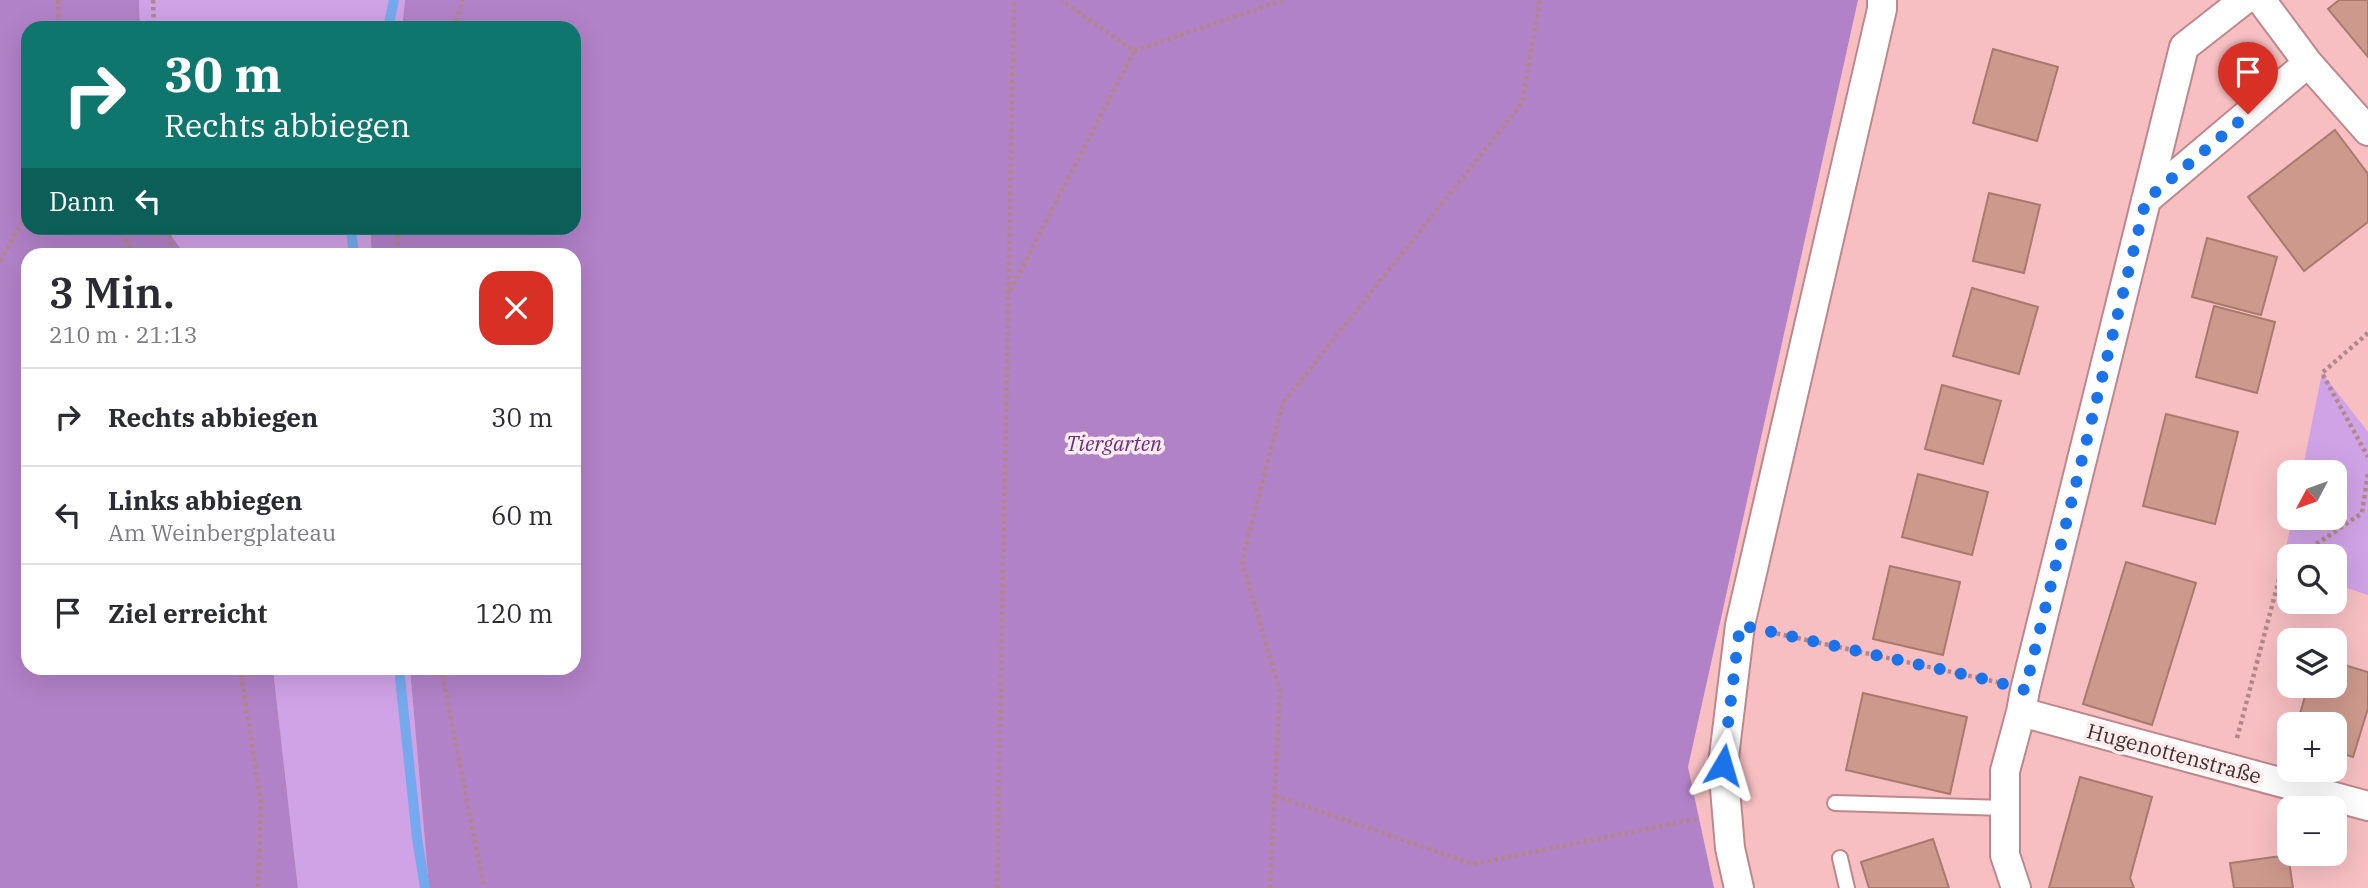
<!DOCTYPE html>
<html lang="de">
<meta charset="utf-8">
<style>
body{margin:0;font-family:"IBM Plex Serif",serif;background:#f2f2f3;color:#2b2b33;height:100vh;display:flex;flex-direction:column;font-size:26px;white-space:nowrap}
*{box-sizing:border-box;margin:0}
p{font-size:23px;color:#7c7c81}
.icon{flex:none;width:38px;height:38px;fill:none;stroke:currentColor;stroke-width:2;stroke-linecap:round;stroke-linejoin:round}
.map{position:relative;flex:1;overflow:hidden}
.details{position:absolute;left:21px;top:248px;width:560px;height:427px;display:flex;flex-direction:column;background:#fff;border-radius:21px;box-shadow:0 7px 28px #0002}
.details>*{flex:none}
.hud{position:absolute;left:21px;top:21px;width:560px;height:214px;border-radius:21px;box-shadow:0 7px 28px #0002;background:#0f766e;color:#fff;overflow:hidden}
.needle{width:46px;rotate:229deg}
.controls{position:absolute;left:2277px;top:460px;display:grid;gap:14px}
.controls a{display:grid;place-items:center;width:70px;height:70px;border-radius:14px;background:#fff;box-shadow:0 7px 28px #0002;font-size:35px}
.pin{position:absolute;display:grid;place-items:center;width:60px;height:60px;color:#fff;margin:-72px -30px;border-radius:50% 50% 50% 0;rotate:-45deg;box-shadow:0 0 7px #0007}
.pin .icon{rotate:45deg}
.me{position:absolute;width:77px;margin:-38px;rotate:7deg;stroke-linejoin:round;filter:drop-shadow(0 0 5px #0008)}
.turn{display:flex;align-items:center;gap:24px;height:147px;padding:0 28px;font-size:32px}
.turn .icon{width:91px;height:91px;stroke-width:2.5}
.turn b{display:block;font-size:49px;line-height:60px}
.then{display:flex;align-items:center;height:66px;padding:0 28px;background:#0003;gap:14px;font-size:26px}
.round{display:grid;place-items:center;flex:none;width:74px;height:74px;border-radius:21px;background:#f2f2f3}
.head{display:flex;align-items:center;justify-content:space-between;height:119px;padding:0 28px}
h1{font-size:42px;font-weight:600;line-height:52px}
ul{padding:0;list-style:none}
li{display:flex;align-items:center;gap:21px;height:98px;padding:0 28px;border-top:2px solid #e1e1e2}
li div{flex:1}
li b{display:block;font-size:26px}
li em{font-style:normal}
.map>svg:first-child{display:block}
.green{fill:#d0a2e6}
.forest{fill:#b282c8}
.lines{fill:none;stroke-linecap:round;stroke-linejoin:round}
.stream{stroke:#74aaed;stroke-width:10}
.building{fill:#cd998c;stroke:#aa796d;stroke-width:2}
.service-casing{stroke:#bd888c;stroke-width:18}
.minor-casing{stroke:#bd888c;stroke-width:32}
.path{stroke:#b28789;stroke-width:4.5;stroke-dasharray:3.5 3.5;stroke-linecap:butt}
.service{stroke:#fff;stroke-width:14}
.minor{stroke:#fff;stroke-width:28}
.route{stroke:#1a73e8;stroke-width:12;stroke-dasharray:0 21.6}
.labels{text-anchor:middle;stroke-width:7;stroke-linejoin:round;paint-order:stroke}
.park-label{font-size:21px;font-style:italic;fill:#6a2e83;stroke:#fdecec}
.street-label{font-size:21px;fill:#442e2f;stroke:#fdecec}
</style>
<div class="map">
<svg width="2368" height="888" viewBox="0 0 2368 888">
<rect width="100%" height="100%" fill="#f7bfc2"/>
<path class="green" d="M139 0H405L402 28H140Z
M166 228H370L372 255H185Z
M2322 373 2368 432V595L2335 584 2334 556H2289V570L2282 568 2292 518H2334V472H2302Z
M273 669H410L429 888H298Z"/>
<path class="forest" d="M0 0H139L140 28H28V228H166L185 255 28 256V668L273 669 298 888H0Z
M405 0H1858L1688 767 1714 888H429L410 669 574 668V256L372 255 370 228H574V28H402Z"/>
<g class="lines">
<path class="stream" d="M388 28 394 0
M351 228 354 256
M399 668 417 838 425 888"/>
</g>
<path class="building" d="M2339 0H2368V57L2328 9Z
M1993 49 2058 67 2037 141 1973 123Z
M2335 130 2368 174V222L2304 271 2248 197Z
M1989 193 2040 205 2024 273 1973 261Z
M2207 238 2277 257 2261 315 2192 297Z
M1972 288 2038 307 2019 374 1953 356Z
M2214 306 2275 322 2257 393 2196 377Z
M1942 385 2001 401 1983 464 1925 449Z
M2166 414 2238 432 2215 524 2143 506Z
M1918 474 1988 492 1972 555 1902 537Z
M2126 562 2196 583 2152 725 2083 704Z
M1890 566 1960 582 1943 655 1873 639Z
M2334 662 2368 672V708L2353 757 2334 751V724H2297L2308 686H2334Z
M1863 693 1967 717 1950 794 1846 770Z
M2080 777 2152 797 2130 878 2134 888H2049Z
M1933 839 1949 888H1869L1861 862Z
M2288 855 2293 888H2234L2230 863Z"/>
<g class="lines">
<defs>
<path id="service" d="M1835 803 2005 808
M1840 858 1847 888"/>
<path id="minor" d="M2261 0 2308 63 2368 131
M2146 200 2308 63
M2021 712 2368 806
M1739 888 1730 848 1723 765 1740 625 1882 9V0
M2016 888 2005 855V771L2021 712 2025 690 2184 47 2244 0"/>
</defs>
<use href="#service" class="service-casing"/>
<use href="#minor" class="minor-casing"/>
<path class="path" d="M58 0 59 28
M153 0 154 28
M454 28 463 0
M1134 51 1283 0
M117 228 137 256
M168 228 173 256
M397 228 398 256
M0 261 28 212
M1010 291 1134 51 1061 0
M2368 333 2322 373 2368 457
M2299 556 2362 513 2368 473
M1770 632 1997 682
M240 668 261 803 258 888
M441 668 484 888
M2237 738 2282 568 2289 564
M1275 796 1473 864 1696 819
M997 888 1014 0
M1270 888 1280 691 1242 561 1283 403 1522 103 1540 0"/>
<use href="#service" class="service"/>
<use href="#minor" class="minor"/>
</g>
<g class="lines">
<path class="route" d="M1723 765 1740 625 1989 680 2025 690 2146 200 2248 114"/>
</g>
<g class="labels">
<g class="park-label">
<text x="1114" y="451">Tiergarten</text>
</g>
<g class="street-label">
<text transform="translate(2174 754) rotate(15)" y="7">Hugenottenstraße</text>
</g>
</g>
</svg>
<div class="controls">
<a><svg class="needle" viewBox="-14 -14 28 28"><path d="M0-13l5 13h-10z" fill="#e53935"/><path d="M0 13l5-13h-10z" fill="#7c7c81"/></svg></a>
<a><svg class="icon" aria-label="search" viewBox="0 0 24 24"><circle cx="10" cy="10" r="6"/><path d="M15 15l6 6"/></svg></a>
<a><svg class="icon" aria-label="layers" viewBox="0 0 24 24"><path d="M12 4l9 5-9 5-9-5zM3 14l9 5 9-5"/></svg></a>
<a>+</a>
<a>−</a>
</div>
<div class="pin" style="left:2248px;top:114px;background:#d93025"><svg class="icon" aria-label="arrive" viewBox="0 0 24 24"><path d="M6 21V4h12l-3 4 3 4H6"/></svg></div>
<svg class="me" style="left:1723px;top:765px" viewBox="-20 -20 40 40"><path d="M0-17L14 15 0 8-14 15z" fill="#1a73e8" stroke="#fff" stroke-width="4"/></svg>
<div class="hud">
<div class="turn"><svg class="icon" aria-label="right" viewBox="0 0 24 24"><path d="M7 20v-9h11M14 6l5 5-5 5"/></svg><div><b>30 m</b>Rechts abbiegen</div></div>
<div class="then">Dann<svg class="icon" aria-label="left" viewBox="0 0 24 24"><path d="M17 20v-9H6M10 6l-5 5 5 5"/></svg></div>
</div>
<section class="details">
<div class="head"><div><h1>3 Min.</h1><p>210 m · 21:13</p></div><a class="round" style="background:#d93025;color:#fff"><svg class="icon" aria-label="close" viewBox="0 0 24 24"><path d="M6 6l12 12M18 6L6 18"/></svg></a></div>
<ul>
<li><svg class="icon" aria-label="right" viewBox="0 0 24 24"><path d="M7 20v-9h11M14 6l5 5-5 5"/></svg><div><b>Rechts abbiegen</b></div><em>30 m</em></li>
<li><svg class="icon" aria-label="left" viewBox="0 0 24 24"><path d="M17 20v-9H6M10 6l-5 5 5 5"/></svg><div><b>Links abbiegen</b><p>Am Weinbergplateau</p></div><em>60 m</em></li>
<li><svg class="icon" aria-label="arrive" viewBox="0 0 24 24"><path d="M6 21V4h12l-3 4 3 4H6"/></svg><div><b>Ziel erreicht</b></div><em>120 m</em></li>
</ul>
</section>
</div>
